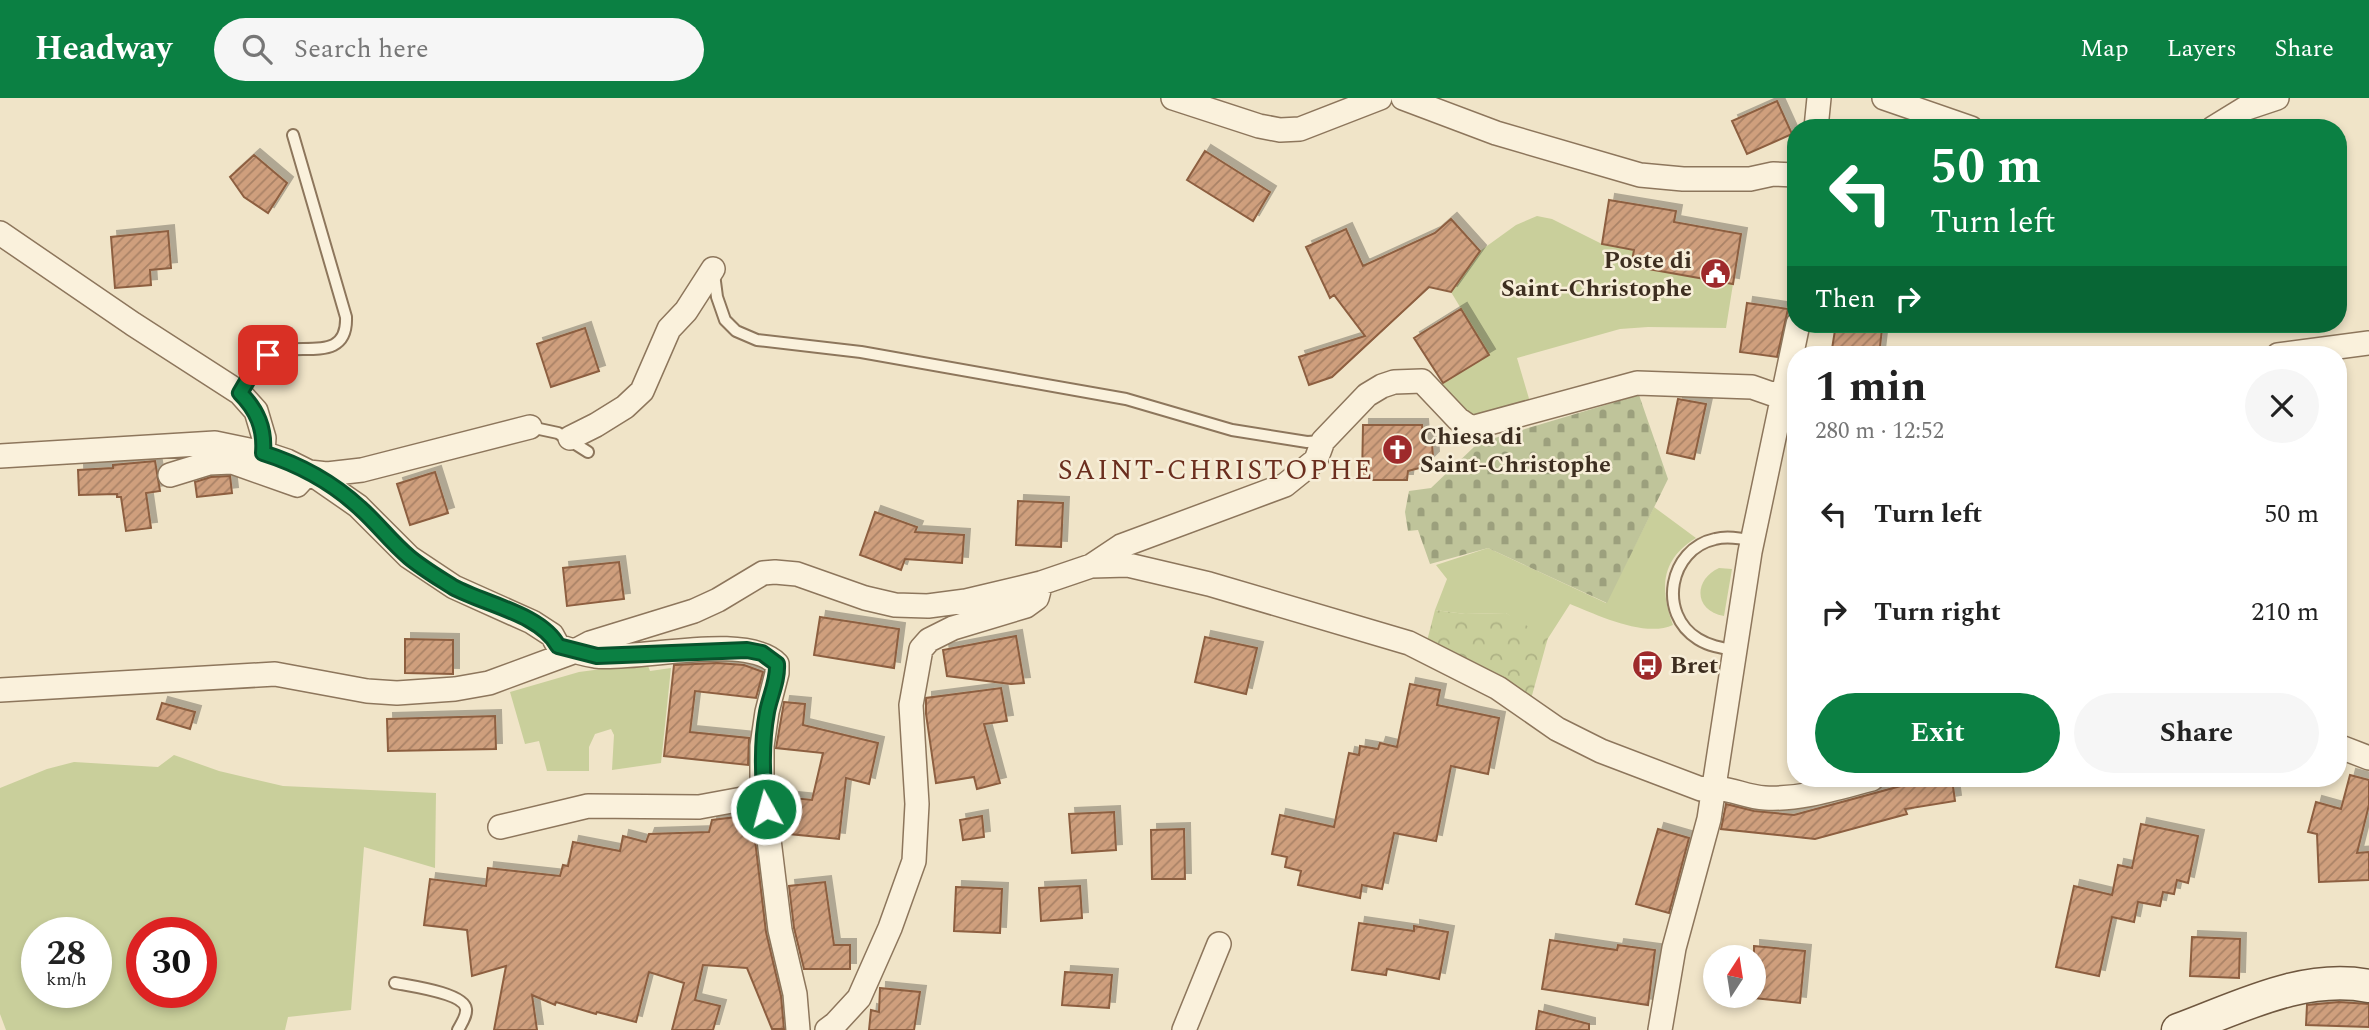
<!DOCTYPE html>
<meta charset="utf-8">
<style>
body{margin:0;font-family:Spectral,serif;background:#f6f6f6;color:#222;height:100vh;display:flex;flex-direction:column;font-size:26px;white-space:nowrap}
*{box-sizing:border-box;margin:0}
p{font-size:23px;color:#767676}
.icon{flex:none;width:38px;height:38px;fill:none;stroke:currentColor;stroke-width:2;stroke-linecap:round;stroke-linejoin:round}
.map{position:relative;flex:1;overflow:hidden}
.details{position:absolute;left:1787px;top:248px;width:560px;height:441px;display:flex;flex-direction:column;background:#fff;border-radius:28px;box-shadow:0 4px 10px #0003}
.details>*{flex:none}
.guide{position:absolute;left:1787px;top:21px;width:560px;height:214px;border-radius:28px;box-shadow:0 4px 10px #0003;background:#0b8043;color:#fff;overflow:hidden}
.needle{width:46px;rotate:12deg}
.fabs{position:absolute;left:1703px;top:847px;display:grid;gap:14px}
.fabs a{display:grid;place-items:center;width:63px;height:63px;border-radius:50%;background:#fff;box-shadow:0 4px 10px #0003;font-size:35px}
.speed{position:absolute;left:21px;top:819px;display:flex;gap:14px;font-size:35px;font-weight:700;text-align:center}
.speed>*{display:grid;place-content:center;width:91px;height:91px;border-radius:50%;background:#fff;box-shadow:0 4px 10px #0003;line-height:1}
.speed small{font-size:18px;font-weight:400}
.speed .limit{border:10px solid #d22;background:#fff;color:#111}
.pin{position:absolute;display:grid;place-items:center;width:60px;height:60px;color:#fff;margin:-30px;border-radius:14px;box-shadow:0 4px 10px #0006}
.me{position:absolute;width:77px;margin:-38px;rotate:353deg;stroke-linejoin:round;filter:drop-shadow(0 0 5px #0008)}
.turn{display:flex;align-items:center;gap:24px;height:147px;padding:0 28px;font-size:32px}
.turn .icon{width:91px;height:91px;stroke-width:2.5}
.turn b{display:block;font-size:49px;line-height:60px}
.then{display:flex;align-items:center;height:66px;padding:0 28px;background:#0003;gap:14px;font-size:26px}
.round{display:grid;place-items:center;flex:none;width:74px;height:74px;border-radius:37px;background:#f6f6f6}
.headline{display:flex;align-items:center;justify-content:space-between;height:119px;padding:0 28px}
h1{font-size:42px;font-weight:700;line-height:52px}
.primary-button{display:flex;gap:14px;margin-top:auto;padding:14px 28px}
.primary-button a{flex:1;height:80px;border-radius:42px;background:#0b8043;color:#fff;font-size:28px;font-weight:700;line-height:80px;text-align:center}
.primary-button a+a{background:#f6f6f6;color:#222}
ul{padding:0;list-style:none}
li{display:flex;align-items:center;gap:21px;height:98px;padding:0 28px}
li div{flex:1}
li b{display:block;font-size:26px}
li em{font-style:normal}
header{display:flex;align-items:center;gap:42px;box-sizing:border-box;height:98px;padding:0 35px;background:#0b8043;color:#fff}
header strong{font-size:33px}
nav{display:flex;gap:38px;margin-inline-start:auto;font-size:24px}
.search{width:490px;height:63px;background:#f6f6f6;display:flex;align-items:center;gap:18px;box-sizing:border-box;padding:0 24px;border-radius:38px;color:#767676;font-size:26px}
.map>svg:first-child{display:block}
.green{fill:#c9cf9b;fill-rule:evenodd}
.cemetery{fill:url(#cemetery-stones)}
.park{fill:url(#park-crowns)}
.building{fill:url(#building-hatch);stroke:#8d5f41;stroke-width:2;filter:url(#shadow)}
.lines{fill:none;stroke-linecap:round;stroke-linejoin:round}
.lane-casing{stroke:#8d765c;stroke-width:14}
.street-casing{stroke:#8d765c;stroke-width:26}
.secondary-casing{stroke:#6f573f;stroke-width:35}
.lane{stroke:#faf1dc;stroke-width:10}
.street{stroke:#faf1dc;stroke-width:23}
.secondary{stroke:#faf1dc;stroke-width:32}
.route-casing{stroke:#07532c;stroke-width:18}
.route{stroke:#0b8043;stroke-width:12}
.labels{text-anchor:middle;stroke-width:5;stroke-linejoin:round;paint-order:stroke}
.poi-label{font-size:24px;font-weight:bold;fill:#3d2e20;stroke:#f7eed8;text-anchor:start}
.quarter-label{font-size:28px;letter-spacing:2px;fill:#6b2e1e;stroke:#f7eed8}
</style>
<header>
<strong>Headway</strong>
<div class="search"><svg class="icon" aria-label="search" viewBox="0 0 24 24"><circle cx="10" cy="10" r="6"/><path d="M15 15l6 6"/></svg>Search here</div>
<nav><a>Map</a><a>Layers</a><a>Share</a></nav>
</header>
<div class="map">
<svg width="2369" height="932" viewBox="0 0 2369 932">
<defs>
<pattern id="cemetery-stones" width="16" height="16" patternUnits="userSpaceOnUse" patternTransform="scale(1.75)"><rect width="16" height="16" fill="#bfc49a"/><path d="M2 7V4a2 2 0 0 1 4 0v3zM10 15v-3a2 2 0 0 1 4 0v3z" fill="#9ca07d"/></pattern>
<pattern id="park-crowns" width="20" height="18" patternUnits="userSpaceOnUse" patternTransform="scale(1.75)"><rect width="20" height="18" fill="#c9cf9b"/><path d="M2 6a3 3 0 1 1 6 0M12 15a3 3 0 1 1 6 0" fill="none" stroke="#aeb285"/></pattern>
<pattern id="building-hatch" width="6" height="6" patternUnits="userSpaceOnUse" patternTransform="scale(1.75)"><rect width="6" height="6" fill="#cf9f7d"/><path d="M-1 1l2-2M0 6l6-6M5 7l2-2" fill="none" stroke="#a98266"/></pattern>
<filter id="shadow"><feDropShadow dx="6" dy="-6" stdDeviation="0" flood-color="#0004"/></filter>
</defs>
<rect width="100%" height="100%" fill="#f0e4c8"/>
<path class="green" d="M1537 118 1552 121 1602 146 1634 152 1733 186 1726 230 1648 229 1620 231 1517 260 1530 304 1472 319 1450 300 1441 285 1489 257 1451 194 1480 153 1516 127Z
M1654 409 1696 440C1660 462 1660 491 1673 527 1645 540 1597 517 1570 506L1545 545 1506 515 1465 516 1435 512 1447 481 1436 467 1488 450 1606 505Z
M1719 470 1732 471 1724 518C1694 513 1693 482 1719 470Z
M647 565 650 573 671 570 661 665 612 672 614 637 611 631 595 636 589 649V673H547L539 643 525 646 510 594 579 574Z
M174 657 219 673 283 688 436 695 435 770 364 749 351 912 288 919 285 932H6L0 916V690L47 671 74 664 158 669ZM37 835H96V894H37ZM142 835H201V894H142Z"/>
<path class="cemetery" d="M1639 297 1668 381 1607 505 1488 450 1430 466 1418 432 1408 433 1405 414 1409 393 1431 390 1474 349 1488 342Z"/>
<path class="park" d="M1435 512 1465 516 1506 515 1529 529 1549 536 1531 601 1427 543Z"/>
<path class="building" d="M1777 3 1792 36 1747 56 1732 23Z
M1205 53 1270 94 1253 123 1187 82Z
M254 57 287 85 268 115 244 99 230 79Z
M1609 102 1676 113 1674 124 1741 136 1733 186 1631 168 1634 152 1602 146Z
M1451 121 1480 153 1451 194 1429 189 1332 279 1309 287 1299 259 1365 238 1334 197 1330 200 1306 149 1346 131 1363 168 1435 135Z
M168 133 171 170 150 172 151 187 115 190 111 139Z
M1747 205 1788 211 1777 259 1740 254Z
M1461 211 1489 257 1443 285 1414 240Z
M1836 226 1882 231 1879 257H1831Z
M585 230 599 273 551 289 537 246Z
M1678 301 1706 306 1694 361 1667 355Z
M1363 327H1422L1423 340 1432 345 1433 359 1423 369 1408 373 1407 382H1362Z
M155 363 160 393 146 395 151 430 126 433 121 399H117V396L79 397 78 372 113 370V367Z
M435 374 448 415 410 427 397 386Z
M230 378 232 395 197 399 195 384 211 379Z
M1018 403 1063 405 1061 449 1016 447Z
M875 414 917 429 915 434 964 437 962 465 905 461 901 472 860 457Z
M619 464 624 501 567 508 563 470Z
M820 519 899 531 894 570 814 557Z
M1016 538 1024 585 1011 586 947 578 943 552Z
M1205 539 1257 550 1246 596 1195 584Z
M405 541 453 542V576L405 575Z
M717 565 744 567 763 574 756 600 695 593 690 634 749 640 748 667 664 658 674 567Z
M1410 586 1440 592 1437 607 1499 620 1488 676 1451 668 1436 743 1394 735 1382 791 1362 787 1360 800 1298 787 1301 773 1285 769 1287 759 1272 756 1280 717 1334 729 1349 655 1359 657 1360 648 1378 651 1380 645 1397 649Z
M1001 590 1007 623 984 626 1000 685 977 691 974 679 936 685 926 616V600Z
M784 604 805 606 803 627 878 645 869 686 846 680 839 741 789 736 793 700 812 702 823 655 776 650Z
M162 605 195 614 190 631 157 621Z
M495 618 496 651 388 653 387 621Z
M2350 677 2369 682V707L2357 755 2369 754V782L2319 784 2317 736 2308 734 2316 704 2341 711Z
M1918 681H1952L1955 703 1905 711 1907 716 1815 741 1721 731 1726 706 1754 713 1794 717 1919 683Z
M1114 714 1116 752 1072 755 1069 716Z
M752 717 766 834 781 898 784 931H772L747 870 703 867 695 902 720 908 713 932H672L684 885 649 874 636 924 597 914 596 916 556 904 555 907 532 897 537 932H494L506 868 472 878 467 832 424 827 430 781 486 788 488 770 560 778 563 767 568 768 573 744 620 753 623 738 646 744 649 736 709 734 712 722Z
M982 718 984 739 963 742 960 722Z
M2141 726 2198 738 2188 785 2177 782 2174 796 2163 794 2160 808 2138 804 2134 824 2112 819 2099 878 2056 869 2074 788 2112 797 2118 767 2132 770Z
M1184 731 1185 781H1152L1151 732Z
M1658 731 1689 740 1669 815 1636 806Z
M825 784 834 847H850V871H804L794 830 789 788Z
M1080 788 1082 820 1041 823 1039 790Z
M956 789 1002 791 1000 835 954 833Z
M1359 825 1414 833V828L1448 834 1439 881 1387 871 1386 877 1352 872Z
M2192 839 2240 841 2239 880 2190 878Z
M1550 842 1617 852 1618 847 1655 852 1648 907 1542 891Z
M1754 848 1805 853 1800 905 1754 900Z
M1065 874 1112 877 1109 910 1062 907Z
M880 890 920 894 914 932H869L871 912 879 914Z
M2339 904 2369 906V929L2306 927 2307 907Z
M1539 913 1589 926V932H1536Z"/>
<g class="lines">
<defs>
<path id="lane" d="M714 176 717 199 725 222 736 233 757 242 861 254 1126 301 1232 332 1307 344 1323 343
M240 295C248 281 255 265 270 256 296 242 348 268 346 219L293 37
M530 329 558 335 588 354
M1734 552C1722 550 1709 548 1698 541 1657 516 1669 451 1715 441 1727 438 1740 440 1752 443
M395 885C410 888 464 895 466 911 467 918 461 926 458 932"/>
<path id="street" d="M1173 0 1259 28 1280 32 1300 31 1380 0
M1403 0 1496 35 1640 77 1683 81H1750L1773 76 1796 77
M1884 0 1971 30
M1816 30 1819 0
M2213 30 2244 11 2277 0
M0 135 133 226 240 295 256 313 264 340 263 355
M2278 257 2369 245
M570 340 596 327 625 309 642 293 669 231 686 213 713 171
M0 358 215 345 263 355 287 363 309 374 358 408 409 459 454 489 532 524 552 537 558 548C570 552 582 556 595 558 639 563 746 534 777 566V575L767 614 762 648V684L780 832 795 896 798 932
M170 377 209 365 232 364 297 387 309 374 327 376 362 372 530 329
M1091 468 1128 467 1209 486 1409 545 1498 590 1557 631 1601 653 1701 691C1724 686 1743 699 1765 700 1801 702 1837 690 1872 681
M0 592 275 576 367 593 397 595 455 591 489 585 573 554 590 545 694 513 718 502 763 475 775 474 797 476 865 500 895 507 928 508 966 503 1041 485 1091 468 1121 448 1285 387 1316 362 1323 343 1367 297 1382 288 1394 284 1422 283 1458 321 1471 330 1637 285 1752 289 1772 296 1796 289
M2338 648 2369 660
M500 729 588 708 699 709 764 697
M827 932 835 926 859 900 890 830 914 763 917 706 911 607 921 551 929 542 953 530 1026 508 1037 500 1041 485
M1184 932 1219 846
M1660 932 1674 850 1709 721 1750 454 1798 226"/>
<path id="secondary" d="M2178 932C2238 910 2304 875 2369 888"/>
</defs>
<use href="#lane" class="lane-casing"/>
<use href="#street" class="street-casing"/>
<use href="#secondary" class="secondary-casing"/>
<use href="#lane" class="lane"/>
<use href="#street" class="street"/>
<use href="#secondary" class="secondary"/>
</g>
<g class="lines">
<defs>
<path id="route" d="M268 257 257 266 240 295C257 312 265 330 263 355 298 366 333 385 360 410 377 425 391 444 409 459 422 470 439 480 453 489 484 506 541 516 558 548L597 558 747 552 762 555 777 566C778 583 770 598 767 614 761 647 762 678 766 711"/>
</defs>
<use href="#route" class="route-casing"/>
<use href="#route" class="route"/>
</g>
<defs>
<symbol id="civic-disc" viewBox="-11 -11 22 22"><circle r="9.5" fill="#9e2a2b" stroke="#f7eed8"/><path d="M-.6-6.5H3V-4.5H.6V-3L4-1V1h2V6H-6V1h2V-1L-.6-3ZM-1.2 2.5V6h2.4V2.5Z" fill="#fff"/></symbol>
<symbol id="church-disc" viewBox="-11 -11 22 22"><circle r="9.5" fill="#9e2a2b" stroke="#f7eed8"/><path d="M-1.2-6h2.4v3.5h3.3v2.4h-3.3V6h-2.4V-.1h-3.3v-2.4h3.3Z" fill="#fff"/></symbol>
<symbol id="bus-disc" viewBox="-11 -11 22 22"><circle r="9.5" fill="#9e2a2b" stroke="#f7eed8"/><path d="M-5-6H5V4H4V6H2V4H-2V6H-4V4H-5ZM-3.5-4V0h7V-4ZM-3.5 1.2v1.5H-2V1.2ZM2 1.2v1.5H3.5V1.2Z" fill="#fff"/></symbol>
</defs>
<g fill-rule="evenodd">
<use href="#civic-disc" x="1698" y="158" width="35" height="35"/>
<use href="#church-disc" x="1380" y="334" width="35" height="35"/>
<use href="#bus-disc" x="1630" y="550" width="35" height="35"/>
</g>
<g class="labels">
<g class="poi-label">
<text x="1692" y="170" text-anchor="end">Poste di<tspan x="1692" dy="28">Saint-Christophe</tspan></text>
<text x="1420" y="346">Chiesa di<tspan x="1420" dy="28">Saint-Christophe</tspan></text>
<text x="1670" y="575">Bret</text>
</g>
<g class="quarter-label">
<text x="1216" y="381">SAINT-CHRISTOPHE</text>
</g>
</g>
</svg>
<div class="fabs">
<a><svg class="needle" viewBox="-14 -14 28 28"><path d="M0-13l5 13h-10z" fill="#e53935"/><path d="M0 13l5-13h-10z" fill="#767676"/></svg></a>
</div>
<div class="speed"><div>28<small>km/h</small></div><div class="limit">30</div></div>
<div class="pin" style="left:268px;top:257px;background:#d93025"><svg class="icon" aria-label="arrive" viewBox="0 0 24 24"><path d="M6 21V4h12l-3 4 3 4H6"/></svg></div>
<svg class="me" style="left:766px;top:711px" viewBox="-20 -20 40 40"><circle r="17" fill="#0b8043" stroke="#fff" stroke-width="3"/><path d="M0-11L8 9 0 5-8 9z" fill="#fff"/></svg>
<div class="guide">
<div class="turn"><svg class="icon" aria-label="left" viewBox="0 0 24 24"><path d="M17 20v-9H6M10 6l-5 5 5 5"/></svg><div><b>50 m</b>Turn left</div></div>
<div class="then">Then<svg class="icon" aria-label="right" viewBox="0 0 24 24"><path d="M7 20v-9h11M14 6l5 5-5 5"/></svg></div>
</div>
<section class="details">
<div class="headline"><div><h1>1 min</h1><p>280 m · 12:52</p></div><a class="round"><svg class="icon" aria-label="close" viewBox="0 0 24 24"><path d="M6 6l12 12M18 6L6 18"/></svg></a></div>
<ul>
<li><svg class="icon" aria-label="left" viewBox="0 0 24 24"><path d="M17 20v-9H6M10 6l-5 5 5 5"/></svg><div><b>Turn left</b></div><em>50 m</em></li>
<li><svg class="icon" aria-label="right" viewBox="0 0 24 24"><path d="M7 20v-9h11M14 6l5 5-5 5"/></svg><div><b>Turn right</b></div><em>210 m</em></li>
</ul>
<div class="primary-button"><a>Exit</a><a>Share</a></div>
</section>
</div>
